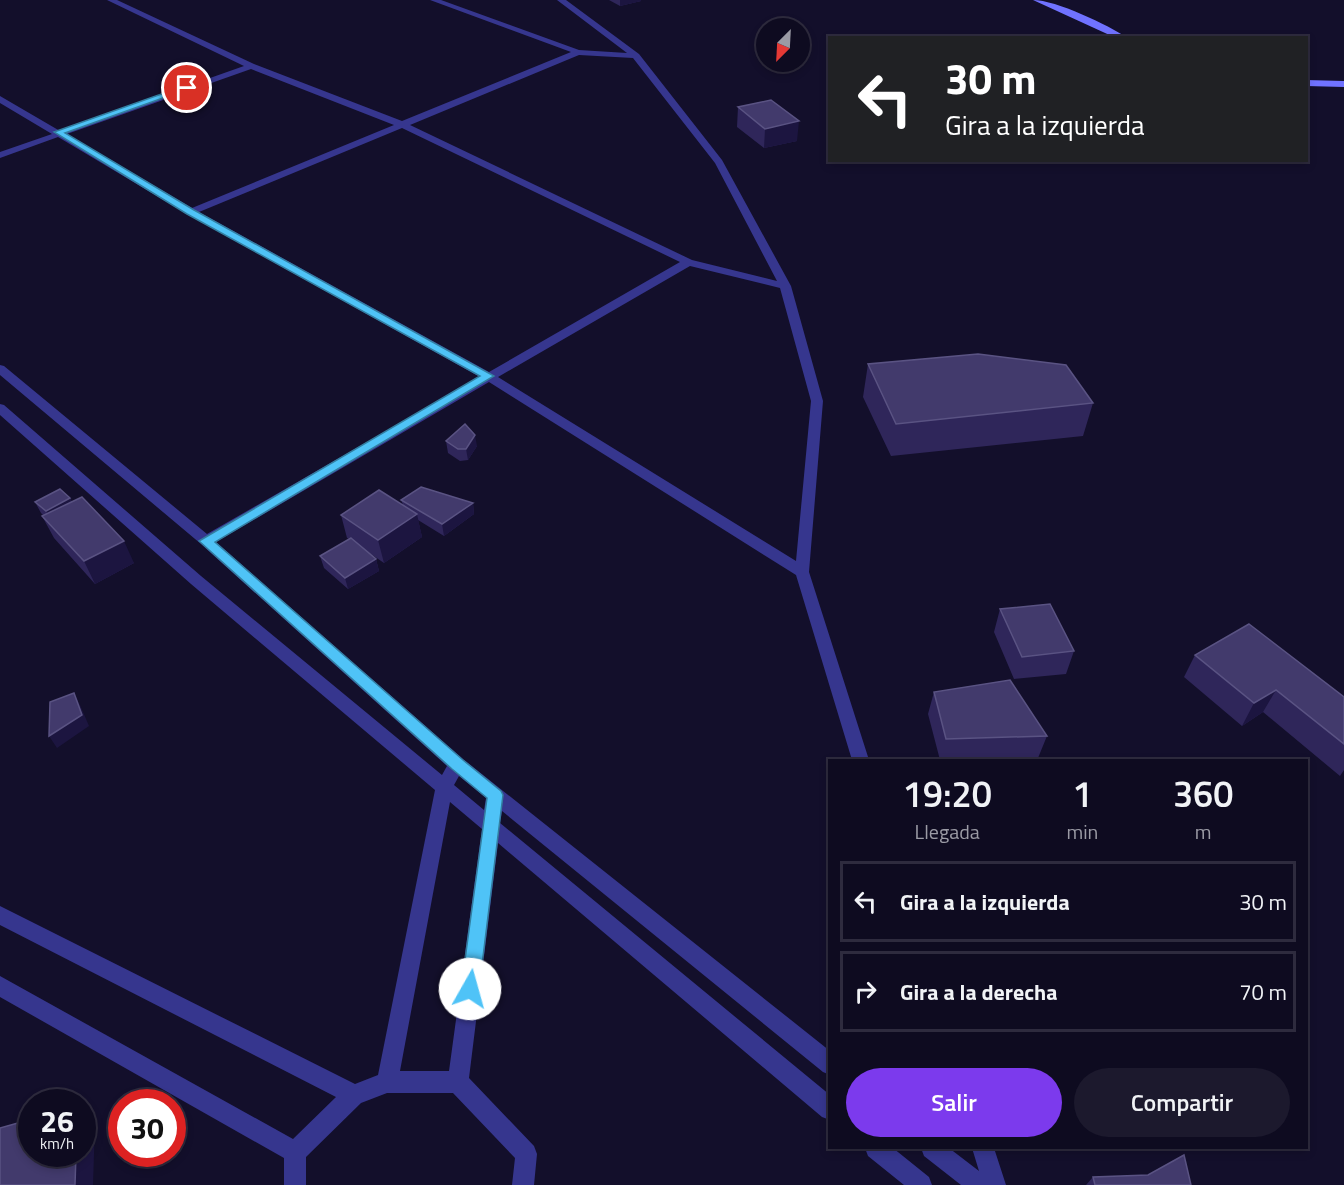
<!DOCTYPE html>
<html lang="es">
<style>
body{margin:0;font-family:"Titillium Web",sans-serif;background:#1c192d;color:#f1f3f6;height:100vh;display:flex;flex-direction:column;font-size:22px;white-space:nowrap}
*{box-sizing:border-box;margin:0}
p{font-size:20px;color:#9b9ba5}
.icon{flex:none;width:33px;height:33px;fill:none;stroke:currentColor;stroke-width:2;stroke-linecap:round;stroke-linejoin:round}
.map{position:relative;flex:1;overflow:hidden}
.details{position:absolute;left:828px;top:759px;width:480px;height:390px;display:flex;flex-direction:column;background:#0e0b20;border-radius:0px;box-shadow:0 3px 9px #0003,0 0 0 2px #2e2b3e}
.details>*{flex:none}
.banner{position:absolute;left:828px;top:36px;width:480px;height:126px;border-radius:0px;box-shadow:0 3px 9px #0003,0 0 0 2px #2e2b3e;background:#202124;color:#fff;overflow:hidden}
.needle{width:39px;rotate:204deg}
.controls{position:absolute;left:756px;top:18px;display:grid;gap:12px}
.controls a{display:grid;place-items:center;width:54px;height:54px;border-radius:50%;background:#0e0b20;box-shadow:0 3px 9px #0003,0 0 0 2px #2e2b3e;font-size:30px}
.speed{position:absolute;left:18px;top:1089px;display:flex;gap:12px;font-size:30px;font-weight:700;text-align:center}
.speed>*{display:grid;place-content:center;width:78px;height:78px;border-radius:50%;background:#0e0b20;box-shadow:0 3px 9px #0003,0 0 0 2px #2e2b3e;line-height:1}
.speed small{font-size:15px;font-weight:400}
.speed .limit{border:9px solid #d22;background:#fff;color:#111}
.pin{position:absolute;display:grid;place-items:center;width:51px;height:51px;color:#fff;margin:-26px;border:3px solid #fff;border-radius:50%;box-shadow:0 2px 6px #0007}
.me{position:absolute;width:66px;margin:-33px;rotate:7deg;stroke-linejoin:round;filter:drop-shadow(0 0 4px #0008)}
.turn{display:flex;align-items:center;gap:21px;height:126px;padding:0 18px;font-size:27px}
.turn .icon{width:78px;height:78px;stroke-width:2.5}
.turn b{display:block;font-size:42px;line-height:51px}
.eta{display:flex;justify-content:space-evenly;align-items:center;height:102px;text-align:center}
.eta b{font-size:36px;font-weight:600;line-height:42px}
.action{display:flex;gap:12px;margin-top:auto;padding:12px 18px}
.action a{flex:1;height:69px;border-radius:36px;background:#7c3aed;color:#fff;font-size:24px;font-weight:600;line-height:69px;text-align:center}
.action a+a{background:#1c192d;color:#f1f3f6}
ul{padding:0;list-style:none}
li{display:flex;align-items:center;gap:18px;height:81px;margin:0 12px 9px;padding:0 6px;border:3px solid #2e2b3e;border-radius:0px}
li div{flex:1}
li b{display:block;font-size:22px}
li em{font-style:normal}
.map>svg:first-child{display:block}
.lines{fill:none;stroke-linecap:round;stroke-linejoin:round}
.street{fill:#36368e;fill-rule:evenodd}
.secondary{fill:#7072ff;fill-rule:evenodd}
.wall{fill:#2f265a}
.shaded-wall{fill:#1c1540}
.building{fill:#423a6c;stroke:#5a5383;stroke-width:1.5}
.route{fill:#4fc3f7;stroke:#337fa1;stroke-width:1.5}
</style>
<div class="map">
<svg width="1344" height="1185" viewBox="0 0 1344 1185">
<rect width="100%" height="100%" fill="#130f2b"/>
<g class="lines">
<path class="street" d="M107 0H117L254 64 402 121 571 52 430 0H441L579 50 627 53 557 0H566L639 54 722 160 791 286 823 401 809 572 869 760H852L796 575 489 382 216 542 463 759 830 1051V1075L823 1072 502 811 500 823 830 1095V1120L822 1117 498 843 469 1078 534 1146 537 1154 534 1185H512L515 1158 453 1093H387L361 1103 306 1157V1185H284V1158L0 997V976L293 1139 336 1097 0 925V906L355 1084 378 1075 435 790 191 584 0 415V404L4 405 201 576 442 775 447 766 201 544 0 375V365L4 366 207 534 480 377 187 214 58 137 0 158V152L52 134 0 103V96L60 131 244 66ZM579 55 633 58 715 163 777 281 692 260 410 125ZM251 69 394 125 192 208 67 134ZM402 128 680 262 489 372 199 212ZM690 266 780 288 811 401 796 561 498 377ZM459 776 486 798 484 810 454 785ZM450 802 482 829 449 1071H400Z
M865 1148H893L929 1177 932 1185H904L868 1156Z
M921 1148H949L979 1171 972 1148H994L1006 1185H961L924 1156Z"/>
<path class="secondary" d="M1033 0C1056 0 1108 25 1128 38H1116Z
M1306 80 1344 81V87L1306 86Z"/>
</g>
<path class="wall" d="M609 0H641V1L620 6Z
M738 107 797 141 764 148 737 127Z
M868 364 1093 403 1083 436 891 456 863 397Z
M446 441 477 446 468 460 460 461 448 453Z
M70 498 72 502 134 563 95 584 54 538 42 516 43 515 41 513 35 502Z
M401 500 473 503 474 514 444 536 418 520 422 537 384 563 368 552 376 559 379 571 348 589 324 568 320 556 349 539 347 538 341 515 403 505Z
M1000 609 1074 651 1066 674 1014 679 994 632Z
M1195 655 1344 697V770L1340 776 1263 712 1242 726 1184 677Z
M934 692 1047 736 1038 758 940 760 928 714Z
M1093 1177 1191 1185H1086Z"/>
<path class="shaded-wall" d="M620 0H641V1L620 6Z
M799 121 797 141 764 148 765 129Z
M475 435 477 446 468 460 466 449Z
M70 498 76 509 52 522 46 511Z
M473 503 474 514 444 536 442 524Z
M417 514 422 537 384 563 378 540Z
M124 541 134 563 95 584 84 561Z
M376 559 379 571 348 589 345 578Z
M1276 690 1263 712 1242 726 1254 703Z
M74 693 80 705 89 726 57 748 49 736Z
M82 1111 95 1123 93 1185H75L76 1154H82Z"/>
<path class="building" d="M771 100 799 121 765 129 738 107Z
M978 354 1066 365 1093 403 896 424 868 364Z
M465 424 475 435 466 449H458L446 441Z
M421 487 473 503 442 524 401 500Z
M60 489 70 498 46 511 35 502Z
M379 490 417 514 378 540 341 515Z
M82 497 124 541 84 561 42 516Z
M351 538 376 559 345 578 320 556Z
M1050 604 1074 651 1022 657 1000 609Z
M1249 624 1344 697V744L1276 690 1254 703 1195 655Z
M1010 680 1047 736 946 739 934 692Z
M74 693 82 715 49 736 50 702Z
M32 1119V1154H76L75 1185H0V1128Z
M1184 1155 1191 1185H1095L1093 1177 1148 1175Z"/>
<path class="route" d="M184 86 191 88 65 133 194 210 494 376 215 542 463 760 501 791 503 795 479 989 476 996 470 998 463 996 461 989 487 798 452 769 199 541 480 376 187 214 54 132Z"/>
</svg>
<div class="controls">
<a><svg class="needle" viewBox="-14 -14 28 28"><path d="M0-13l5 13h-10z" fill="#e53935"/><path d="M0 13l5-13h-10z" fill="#9b9ba5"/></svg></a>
</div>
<div class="speed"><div>26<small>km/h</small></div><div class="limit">30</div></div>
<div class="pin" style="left:187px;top:88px;background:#d93025"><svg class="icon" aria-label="arrive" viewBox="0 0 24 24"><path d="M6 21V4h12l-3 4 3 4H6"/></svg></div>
<svg class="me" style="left:470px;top:989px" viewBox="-20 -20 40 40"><circle r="19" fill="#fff"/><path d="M0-13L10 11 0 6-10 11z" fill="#4fc3f7"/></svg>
<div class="banner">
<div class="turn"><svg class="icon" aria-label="left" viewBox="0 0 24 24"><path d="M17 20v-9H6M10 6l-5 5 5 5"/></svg><div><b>30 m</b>Gira a la izquierda</div></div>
</div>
<section class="details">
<div class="eta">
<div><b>19:20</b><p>Llegada</p></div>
<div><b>1</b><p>min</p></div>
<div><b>360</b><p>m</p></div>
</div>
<ul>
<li><svg class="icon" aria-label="left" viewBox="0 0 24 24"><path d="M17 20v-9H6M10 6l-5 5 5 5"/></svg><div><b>Gira a la izquierda</b></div><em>30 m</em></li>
<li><svg class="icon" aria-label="right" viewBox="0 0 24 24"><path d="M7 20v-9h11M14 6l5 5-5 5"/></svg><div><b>Gira a la derecha</b></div><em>70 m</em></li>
</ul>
<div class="action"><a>Salir</a><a>Compartir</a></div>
</section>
</div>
